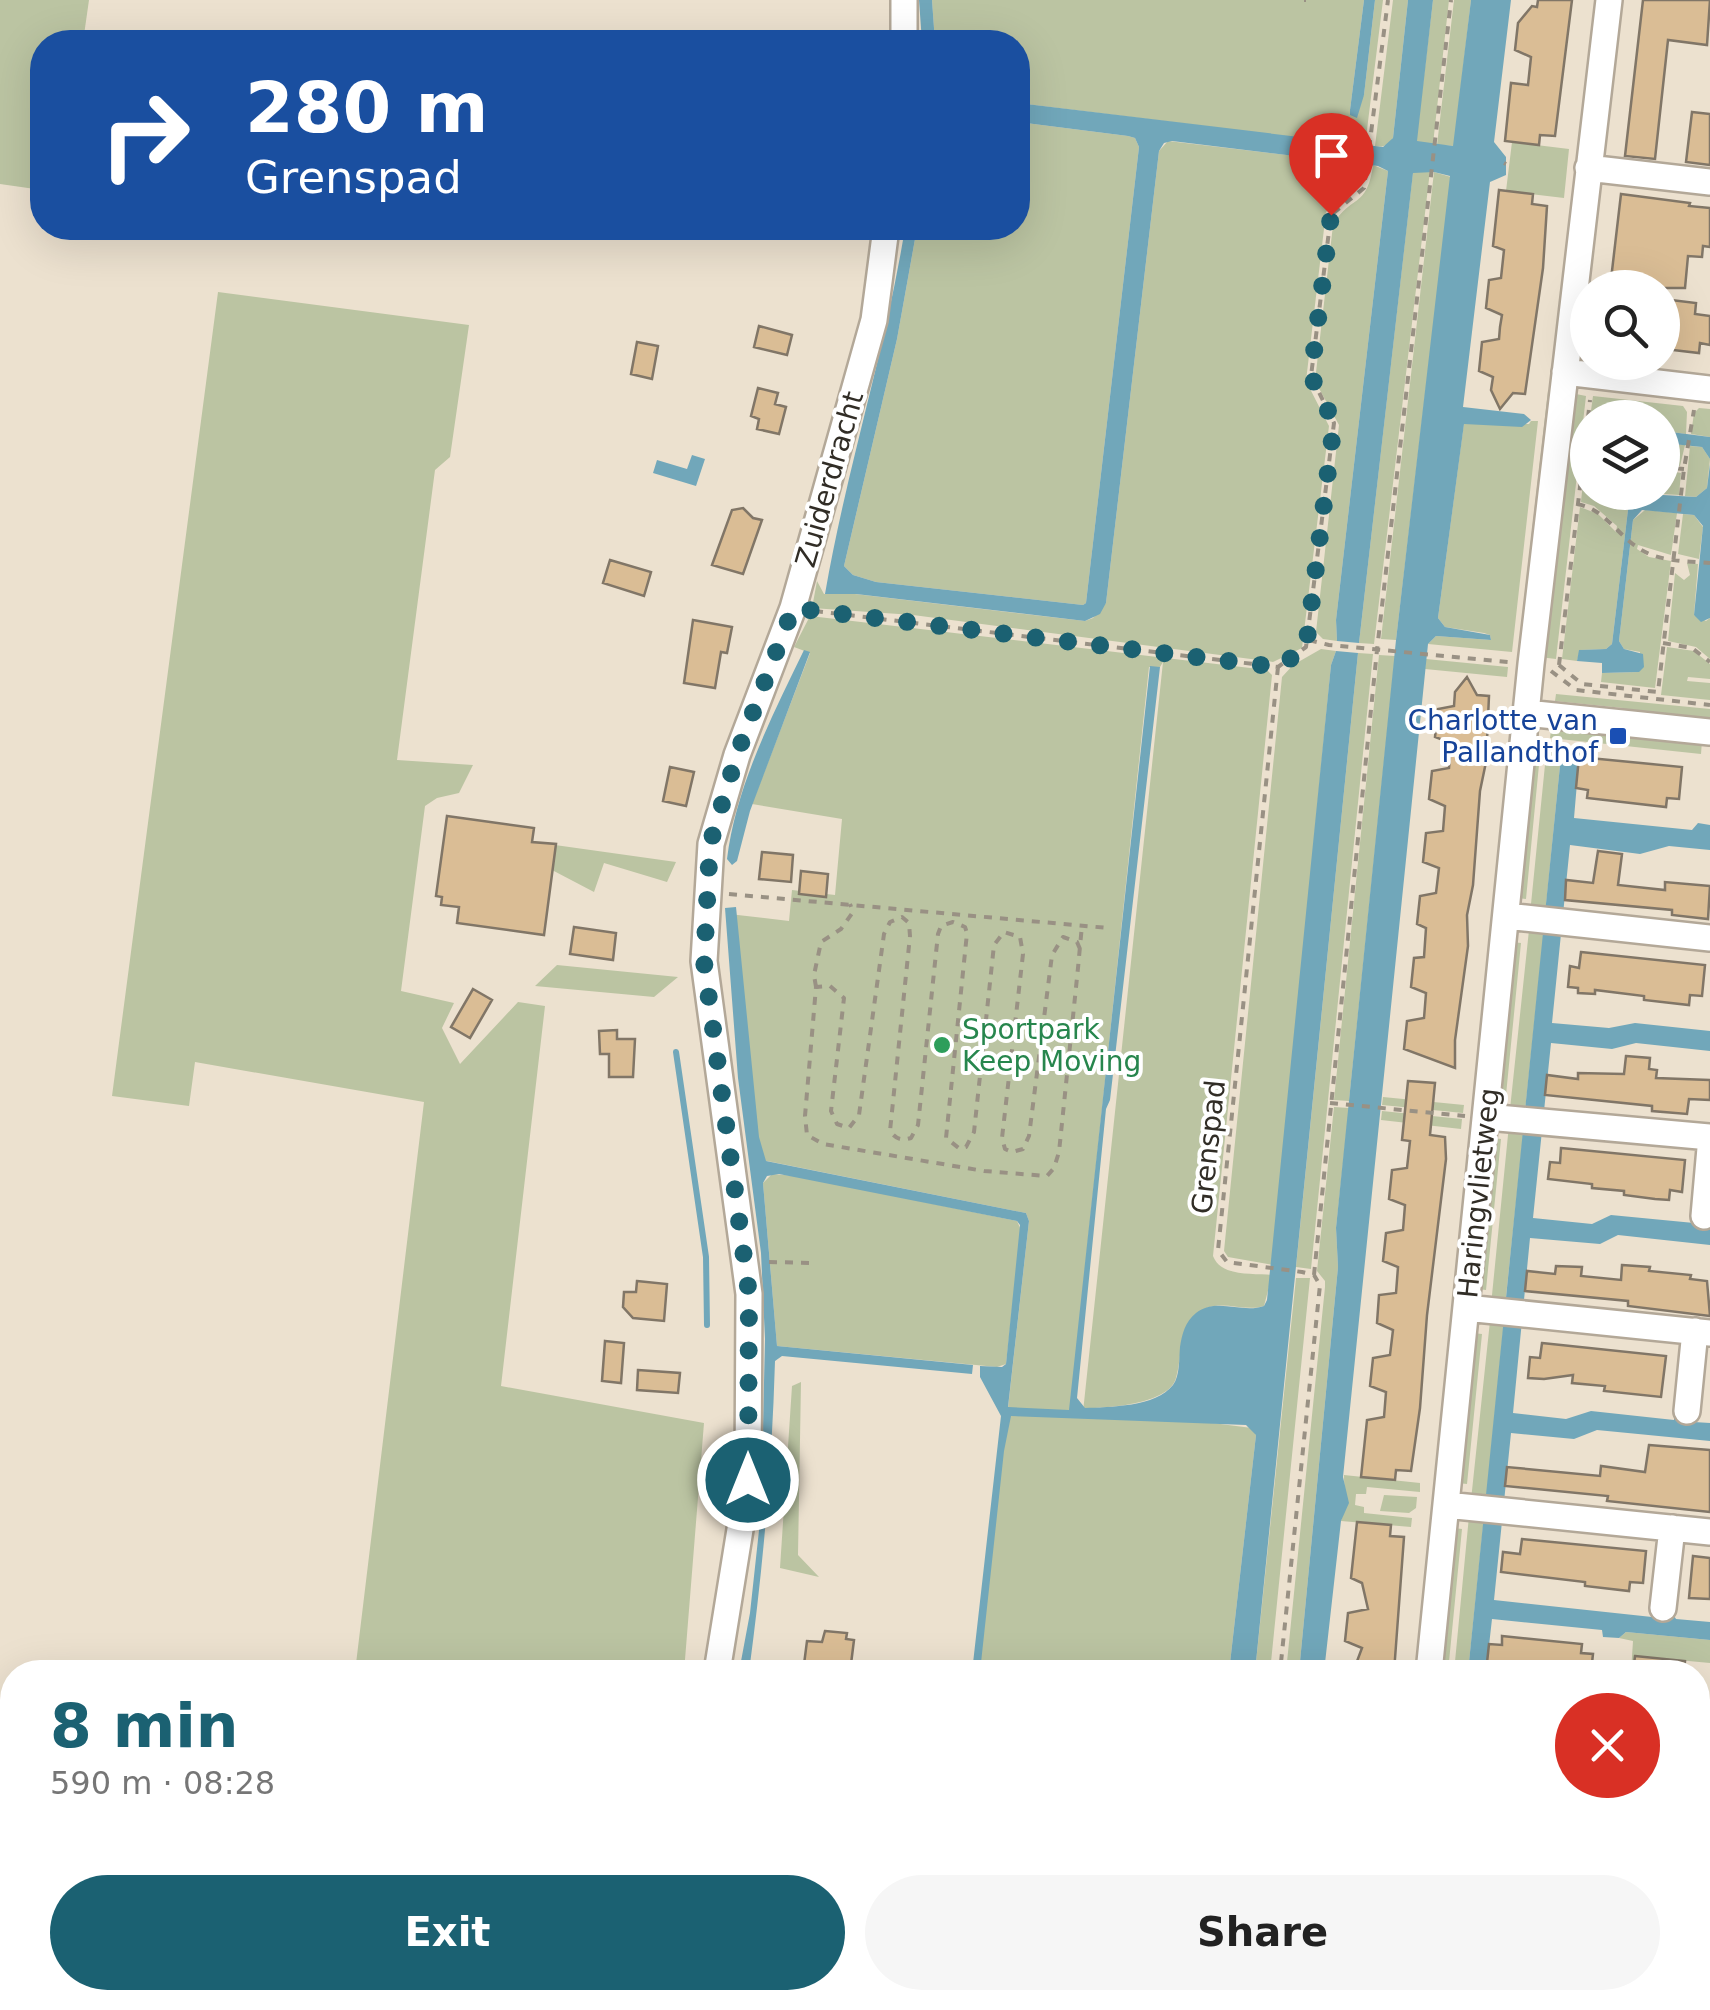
<!DOCTYPE html>
<meta charset="utf-8">
<style>
body{margin:0;font-family:"DejaVu Sans",sans-serif;background:#f6f6f6;color:#222;height:100vh;display:flex;flex-direction:column;font-size:38px;white-space:nowrap}
*{box-sizing:border-box;margin:0}
p{font-size:32px;color:#767676}
.icon{flex:none;width:55px;height:55px;fill:none;stroke:currentColor;stroke-width:2;stroke-linecap:round;stroke-linejoin:round}
.map{position:relative;flex:1;overflow:hidden}
.sheet{position:absolute;left:0px;top:1660px;width:1710px;height:350px;display:flex;flex-direction:column;background:#fff;border-radius:40px 40px 0 0;box-shadow:0 10px 40px #0002}
.sheet>*{flex:none}
.guide{position:absolute;left:30px;top:30px;width:1000px;height:210px;border-radius:40px;box-shadow:0 10px 40px #0002;background:#1a4fa0;color:#fff;overflow:hidden}
.tools{position:absolute;left:1570px;top:270px;display:grid;gap:20px}
.tools a{display:grid;place-items:center;width:110px;height:110px;border-radius:50%;background:#fff;box-shadow:0 10px 40px #0002;font-size:50px}
.pin{position:absolute;display:grid;place-items:center;width:85px;height:85px;color:#fff;margin:-102px -42px;border-radius:50% 50% 50% 0;rotate:-45deg;box-shadow:0 0 10px #0007}
.pin .icon{rotate:45deg}
.me{position:absolute;width:110px;margin:-55px;rotate:0deg;stroke-linejoin:round;filter:drop-shadow(0 0 8px #0008)}
.turn{display:flex;align-items:center;gap:35px;height:210px;padding:0 50px;font-size:45px}
.turn .icon{width:130px;height:130px;stroke-width:2.5}
.turn b{display:block;font-size:70px;line-height:85px}
.round{display:grid;place-items:center;flex:none;width:105px;height:105px;border-radius:52px;background:#f6f6f6}
.head{display:flex;align-items:center;justify-content:space-between;height:170px;padding:0 50px}
h1{font-size:60px;font-weight:800;line-height:75px;color:#1b6172}
.cta{display:flex;gap:20px;margin-top:auto;padding:20px 50px}
.cta a{flex:1;height:115px;border-radius:60px;background:#1b6172;color:#fff;font-size:40px;font-weight:800;line-height:115px;text-align:center}
.cta a+a{background:#f6f6f6;color:#222}
.map>svg:first-child{display:block}
.green{fill:#bbc4a2;fill-rule:evenodd}
.water{fill:#71a7ba}
.lines{fill:none;stroke-linecap:round;stroke-linejoin:round}
.stream{stroke:#71a7ba;stroke-width:6}
.building{fill:#dabd95;stroke:#817667;stroke-width:2.5}
.minor-casing{stroke:#b3a898;stroke-width:30}
.path{stroke:#999184;stroke-width:4;stroke-dasharray:8 8;stroke-linecap:butt}
.minor{stroke:#fff;stroke-width:25}
.route{stroke:#1b6172;stroke-width:18;stroke-dasharray:0 32.4}
.transit-dot{fill:#1a4fb4;stroke:#fff;stroke-width:4}
.leisure-dot{fill:#2e9e5b;stroke:#fff;stroke-width:4}
.labels{text-anchor:middle;stroke-width:8;stroke-linejoin:round;paint-order:stroke}
.street-label{font-size:28px;fill:#312d26;stroke:#fff}
.transit-label{font-size:28px;fill:#164399;stroke:#fff;text-anchor:end}
.leisure-label{font-size:28px;fill:#27864d;stroke:#fff;text-anchor:start}
</style>
<div class="map">
<svg width="1710" height="2010" viewBox="0 0 1710 2010">
<rect width="100%" height="100%" fill="#ece1cf"/>
<path class="green" d="M0 0H89L83 42H42V190L0 184Z
M932 0H1364L1350 110 1364 95 1375 0H1383L1365 146 1018 103V42H935Z
M1393 0H1408L1393 138C1389 145 1383 148 1375 146Z
M1433 0H1449L1433 144 1416 142Z
M1454 0H1471L1454 146 1437 145Z
M1018 122 1128 136 1135 138 1139 147 1086 603 1083 605 876 582 853 575 844 566 897 339 917 228H1018Z
M1168 141 1364 164 1358 188 1326 212 1306 381 1329 426 1302 648 1273 662 913 615 812 608 817 581 824 594H855L1085 621 1093 618 1106 603 1159 151Z
M1512 142 1569 149 1564 198 1506 191Z
M1373 165 1388 171 1336 620 1337 641 1323 639 1316 632 1339 425 1315 381 1333 225C1351 194 1367 209 1373 165Z
M1430 171 1374 644 1359 643 1413 172Z
M1434 172 1451 177 1396 640 1381 639Z
M218 292 469 325 450 457 435 470 397 760 473 765 459 793 437 798 425 806 401 991 454 1003 442 1028 460 1064 518 1002 545 1006 501 1386 704 1423 684 1672H355L424 1102 195 1062 189 1106 112 1096Z
M1548 391 1555 392 1523 653H1518Z
M1576 394 1586 396 1556 659 1539 657 1570 399Z
M1593 396 1683 406 1687 412 1686 434 1663 431 1662 418H1590Z
M1699 408 1710 409V437L1691 434 1694 413Z
M1531 421H1538L1512 652 1428 644 1436 636 1491 640 1490 635 1484 633 1445 627 1438 618 1464 423 1529 424Z
M1663 443 1685 445 1680 466 1663 463Z
M1690 446 1702 447 1710 459 1707 488 1696 497 1685 496Z
M1585 462 1588 492 1630 493 1612 644 1606 649 1580 650 1577 661 1562 659 1580 507 1598 514 1616 532 1617 526 1594 506 1581 502Z
M1663 470 1681 473 1679 495 1647 493 1662 492Z
M1645 510 1677 513 1671 555 1638 545 1637 549 1649 557 1671 561 1655 688 1601 682 1602 673 1639 672 1640 652 1624 649 1619 641 1633 520Z
M1683 514 1694 515 1703 527 1699 559 1678 554Z
M1687 563 1698 564 1694 615 1706 621 1710 618V659L1696 647 1668 641 1675 573 1684 580 1690 575Z
M810 616 1267 670 1272 675 1213 1256C1221 1277 1252 1273 1272 1275L1264 1306C1243 1313 1216 1296 1197 1314 1177 1333 1183 1354 1176 1378 1169 1403 1115 1407 1093 1408L1252 1428 1256 1435 1229 1672H977L1007 1410H1052L1008 1408 1029 1221 1026 1213 767 1161 758 1162 729 914 789 921 792 890 835 895 842 819 752 804 810 653 794 647ZM1163 662 1083 1412 1070 1410 1149 667H1160Z
M1667 647 1694 651 1710 664V679L1688 677 1687 681 1710 683V700L1661 695Z
M1321 649 1336 651 1331 665 1273 1265 1228 1257 1224 1251 1282 677 1293 665Z
M1358 653 1373 654 1311 1269 1296 1267Z
M1379 655 1395 656 1349 1101 1334 1100Z
M1426 659 1508 667 1507 677 1425 669Z
M1556 694 1710 709V722L1623 713V708L1555 701Z
M1551 730 1702 741 1701 754 1550 738Z
M1533 743 1541 744 1526 899 1517 898Z
M1547 745 1562 746 1545 915 1530 914Z
M555 845 676 862 667 882 604 863 594 892 552 870Z
M1529 930 1544 931 1525 1111 1510 1109Z
M1512 942 1521 943 1506 1095 1497 1094Z
M557 965 678 977 654 997 535 986Z
M1383 1097 1464 1105 1463 1113 1382 1105Z
M1334 1107 1349 1108 1336 1228 1338 1267 1299 1672H1286L1325 1287V1281L1317 1271Z
M1382 1111 1462 1119 1461 1129 1381 1120Z
M1509 1125 1524 1127 1505 1306 1491 1305Z
M1493 1138 1501 1139 1486 1290 1478 1289Z
M772 1174 797 1176 1017 1221 1021 1230 1006 1364 997 1367 777 1346 763 1183Z
M1296 1278H1310L1270 1672H1255Z
M1490 1321 1504 1322 1486 1502 1471 1500Z
M1473 1333 1482 1334 1467 1484 1458 1483Z
M801 1382 798 1555 819 1577 780 1568 792 1386Z
M1344 1475 1420 1483V1492L1367 1487 1366 1494H1356L1355 1505 1364 1507V1513L1412 1518 1411 1527 1341 1521C1349 1496 1344 1499 1344 1475Z
M1384 1495 1417 1497 1416 1508 1409 1513 1380 1511Z
M1469 1516 1484 1518 1468 1672H1454Z
M1454 1528 1462 1529 1448 1672H1439Z
M1626 1632 1710 1640V1663L1635 1656 1631 1672 1633 1641 1619 1638Z
M1710 1766V2010H1679L1685 1998H1698V1843L1701 1840 1705 1802 1699 1795 1700 1786H1706Z
M317 1998H698L697 2003 508 2002 506 2010H316Z
M981 1998H1202L1203 2010H982Z
M1286 1998 1397 2000 1396 2010H1352L1285 2003Z
M1403 2000 1497 2010H1402Z"/>
<path class="water" d="M919 0H932L935 42H922Z
M1364 0H1375L1364 95 1357 118 1350 115V110Z
M1408 0H1433L1417 141 1453 146 1471 0H1511L1494 142 1506 157V175L1490 182 1463 407 1524 414 1531 420 1522 427 1464 424 1438 618 1445 627 1490 635 1491 640 1436 636 1428 644 1343 1477 1349 1503 1341 1521 1324 1672H1299L1338 1267 1336 1228 1396 640 1450 176 1434 172 1413 173 1359 643 1337 641 1336 620 1388 171 1378 166 1172 141 1164 143 1159 151 1106 603 1100 614 1085 621 856 594H825C846 471 885 352 905 228H917L897 339 844 566 853 575 876 582 1083 605 1086 603 1139 147 1135 138 1128 136 1018 122V103L1383 147 1393 138Z
M1663 431 1710 437V459L1702 447 1663 443Z
M692 455 705 459 696 486 653 473 657 460 687 469Z
M1710 464V618L1701 622 1694 615 1703 526 1694 515 1642 510 1633 520 1619 641 1624 649 1643 654 1644 667 1639 672 1602 673V663L1577 661 1579 650 1606 649 1612 644 1630 493 1696 497 1707 488Z
M804 650 810 652 750 811 737 861 732 865 727 859C736 786 772 716 804 650Z
M1336 651 1358 653 1255 1672H1229L1256 1435 1246 1425 1011 1416 1004 1451 980 1672H972L1001 1416 980 1377V1366L1002 1367 1006 1364 1020 1225 1017 1221 779 1174 767 1176 763 1183 777 1346 973 1365 972 1374 782 1356 775 1361C772 1466 763 1568 749 1672H739L750 1613 761 1512 765 1339 761 1253 738 1078 725 908 736 907 759 1137 766 1161 1026 1213 1029 1221 1008 1407 1069 1410 1150 666 1160 667 1110 1100 1106 1109 1077 1398 1085 1408C1109 1407 1156 1407 1173 1385 1180 1376 1179 1358 1180 1347 1182 1334 1185 1322 1196 1313 1217 1297 1242 1314 1264 1306L1267 1300 1331 665Z
M1562 746 1580 748 1574 818 1692 830 1698 823 1710 825V850L1669 846 1640 854 1570 845 1552 1023 1609 1028 1635 1023 1710 1031V1051L1636 1043 1612 1049 1551 1043 1533 1218 1592 1224 1611 1215 1694 1223 1710 1218V1245L1618 1235 1600 1244 1530 1238 1513 1413 1566 1419 1591 1411 1674 1420 1675 1412 1694 1414V1422L1710 1423V1441L1597 1430 1574 1439 1511 1433 1494 1600 1652 1617 1656 1609 1671 1611 1676 1619 1710 1622V1640L1626 1632 1619 1638 1603 1637 1602 1630 1492 1619 1486 1672H1468Z"/>
<g class="lines">
<path class="stream" d="M676 1052 706 1257 707 1325"/>
</g>
<path class="building" d="M1538 0H1572L1555 136 1540 135 1539 145 1505 141 1511 83 1528 85 1531 57 1515 50 1518 23 1532 6 1537 7Z
M1643 0H1710L1707 45 1668 40 1655 159 1625 156Z
M1692 112 1710 114V165L1686 162Z
M1499 190 1533 194 1532 204 1547 206 1543 268 1525 394 1513 393 1500 409 1491 390 1493 377 1479 371 1482 342 1499 339 1500 327 1502 315 1486 308 1489 280 1501 278 1504 250 1493 246Z
M1621 194 1690 203 1689 206 1710 208V247L1703 246 1702 257 1688 256 1685 288H1610Z
M1671 300 1696 303 1695 314 1710 316V345L1700 343 1699 353 1664 349Z
M759 326 792 335 787 355 754 347Z
M637 342 658 346 652 379 631 374Z
M758 388 778 393 775 404 786 407 779 434 757 429 759 419 751 416Z
M743 508 753 518 762 520 743 574 712 565 732 510Z
M610 560 651 572 644 596 603 583Z
M693 620 732 627 727 653 721 652 715 688 684 683Z
M1467 677 1477 695 1489 696 1486 762 1480 791 1473 885 1467 915 1468 946 1455 1040V1068L1404 1049 1407 1021 1424 1018 1426 993 1411 987 1414 958 1424 957 1426 928 1417 924 1420 896 1436 893 1439 868 1423 862 1426 833 1443 831 1445 806 1429 799 1432 771 1449 768 1450 756 1451 743 1435 737 1438 709 1454 706 1455 692Z
M1579 757 1682 767 1679 799 1667 798 1666 807 1587 798 1588 790 1576 788Z
M670 767 694 772 686 806 663 801Z
M447 816 534 828 532 842 556 844 544 935 457 923 459 907 441 905 442 897 436 896Z
M1598 851 1622 854 1618 885 1665 890V882L1710 886 1708 919 1672 915V910L1565 900 1566 880 1593 883Z
M762 852 793 855 791 882 759 879Z
M801 871 828 874 826 897 799 894Z
M574 927 616 933 613 960 570 954Z
M1581 952 1705 965 1702 996 1690 995 1689 1005 1644 1000V996L1595 990V994L1578 993V988L1568 987 1570 966 1579 968Z
M473 989 492 1000 470 1038 451 1027Z
M617 1030V1039H635L633 1077H609V1054H600L599 1031Z
M1626 1056 1650 1058 1649 1069 1657 1070 1656 1078 1710 1080V1100L1689 1099 1687 1114 1652 1111V1106L1545 1095 1547 1075 1578 1079V1073L1624 1074Z
M1408 1081 1435 1083 1430 1135 1445 1137 1446 1159 1427 1315 1420 1408 1411 1471 1396 1470 1395 1480 1361 1477 1367 1420 1384 1417 1386 1392 1370 1386 1373 1358 1390 1355 1393 1330 1377 1323 1379 1295 1396 1293 1398 1267 1383 1261 1386 1233 1403 1230 1405 1205 1389 1199 1392 1170 1407 1168 1410 1141 1402 1140Z
M1561 1148 1685 1160 1682 1192 1670 1190 1669 1200 1655 1199 1624 1195V1191L1592 1188V1184L1548 1179 1550 1162 1560 1163Z
M1622 1265 1650 1267 1649 1271 1691 1275 1690 1279 1707 1281 1710 1316 1628 1306V1301L1525 1291 1527 1271 1555 1274 1556 1266 1582 1267 1581 1276 1621 1280Z
M637 1281 667 1284 664 1321 633 1318 623 1307 624 1292H636Z
M605 1341 624 1343 621 1383 602 1381Z
M1542 1343 1666 1356 1661 1397 1604 1391 1605 1386 1572 1383 1573 1375 1544 1379 1528 1378 1530 1357 1540 1358Z
M638 1370 680 1373 678 1393 637 1390Z
M1649 1445 1710 1450V1512L1607 1501 1608 1496 1505 1486 1507 1467 1600 1476 1601 1466 1645 1472Z
M1357 1522 1391 1525 1390 1536 1404 1537 1394 1672H1353L1362 1648 1345 1641 1348 1613 1368 1609 1362 1583 1351 1578Z
M1522 1539 1646 1551 1643 1583 1630 1582 1629 1591 1585 1586V1582L1501 1572 1503 1552 1520 1554Z
M1693 1556 1710 1558V1599L1689 1598Z
M825 1631 847 1633 846 1639 854 1640 850 1672H803L807 1641 822 1642Z
M1502 1636 1582 1644 1581 1653 1593 1654 1591 1672H1486L1489 1644 1502 1645Z
M1635 1656 1685 1661 1684 1672H1633Z"/>
<g class="lines">
<defs>
<path id="minor" d="M904 0V42
M1588 168 1710 182
M1565 372 1710 389
M1526 713 1710 732
M1506 916 1710 938
M1487 1117 1710 1137
M1704 1216 1710 1148
M1466 1308 1710 1333
M1687 1411 1695 1331
M1446 1505 1710 1532
M1663 1608 1672 1528
M717 1672 748 1480 749 1294 704 961 711 844 737 755 793 608 874 320 886 228
M1429 1672 1531 664 1609 0
M1698 1751 1710 1745
M747 1998 750 2010
M1601 2010 1602 1998
M1671 2010 1672 1998"/>
</defs>
<use href="#minor" class="minor-casing"/>
<path class="path" d="M1304 0H1306
M1504 163 1506 164
M1588 418 1590 400
M1662 467 1684 469
M1577 504C1605 509 1617 535 1640 549 1660 562 1687 561 1710 563
M815 611 1278 667 1306 647 1334 423 1311 376 1331 215 1364 188 1388 0
M1309 640 1329 645 1508 662
M1663 643 1692 648 1710 662
M1559 665 1582 684 1658 692 1684 469 1694 410
M1559 665 1588 419
M1278 667 1218 1250 1227 1262 1302 1272 1314 1275 1320 1285 1280 1672
M1551 671 1576 690 1710 705
M729 894 1108 928
M1080 949 1077 942 1063 937 1052 955 1029 1136 1023 1149 1012 1152 1005 1149 1002 1138 1023 954 1020 937 1004 932 994 945 974 1132 966 1147 960 1149 946 1138 967 933 965 927 953 922 941 926 938 934 918 1125 911 1138C901 1141 896 1139 890 1131L910 936 909 923 902 917 890 922 884 934 859 1115 849 1128 837 1124 831 1111 844 998 830 986 816 987 805 1116 807 1135 823 1144 984 1171 1047 1176 1054 1168 1059 1152 1078 968 1082 925
M816 987 814 975 821 942 841 929 853 912 850 904
M1330 1103 1465 1116
M769 1262 814 1263
M1314 1275 1377 650 1451 0
M1252 1998 1263 2007 1290 2010
M1399 2010 1400 1998"/>
<use href="#minor" class="minor"/>
</g>
<g class="lines">
<path class="route" d="M748 1480 749 1294 704 962 708 883 710 844 737 754 793 608 1278 667 1306 648 1334 423 1311 376 1331 215"/>
</g>
<rect class="transit-dot" x="1608" y="726" width="20" height="20" rx="5"/>
<circle class="leisure-dot" cx="942" cy="1045" r="10"/>
<g class="labels">
<g class="street-label">
<text transform="translate(829 479) rotate(-74)" y="10">Zuiderdracht</text>
<text transform="translate(1208 1147) rotate(-84)" y="10">Grenspad</text>
<text transform="translate(1478 1193) rotate(-84)" y="10">Haringvlietweg</text>
</g>
<g class="transit-label">
<text x="1598" y="730">Charlotte van<tspan x="1598" dy="32">Pallandthof</tspan></text>
</g>
<g class="leisure-label">
<text x="962" y="1039">Sportpark<tspan x="962" dy="32">Keep Moving</tspan></text>
</g>
</g>
</svg>
<div class="tools">
<a><svg class="icon" aria-label="search" viewBox="0 0 24 24"><circle cx="10" cy="10" r="6"/><path d="M15 15l6 6"/></svg></a>
<a><svg class="icon" aria-label="layers" viewBox="0 0 24 24"><path d="M12 4l9 5-9 5-9-5zM3 14l9 5 9-5"/></svg></a>
</div>
<div class="pin" style="left:1331px;top:215px;background:#d93025"><svg class="icon" aria-label="arrive" viewBox="0 0 24 24"><path d="M6 21V4h12l-3 4 3 4H6"/></svg></div>
<svg class="me" style="left:748px;top:1480px" viewBox="-20 -20 40 40"><circle r="17" fill="#1b6172" stroke="#fff" stroke-width="3"/><path d="M0-11L8 9 0 5-8 9z" fill="#fff"/></svg>
<div class="guide">
<div class="turn"><svg class="icon" aria-label="right" viewBox="0 0 24 24"><path d="M7 20v-9h11M14 6l5 5-5 5"/></svg><div><b>280 m</b>Grenspad</div></div>
</div>
<section class="sheet">
<div class="head"><div><h1>8 min</h1><p>590 m · 08:28</p></div><a class="round" style="background:#d93025;color:#fff"><svg class="icon" aria-label="close" viewBox="0 0 24 24"><path d="M6 6l12 12M18 6L6 18"/></svg></a></div>
<div class="cta"><a>Exit</a><a>Share</a></div>
</section>
</div>
